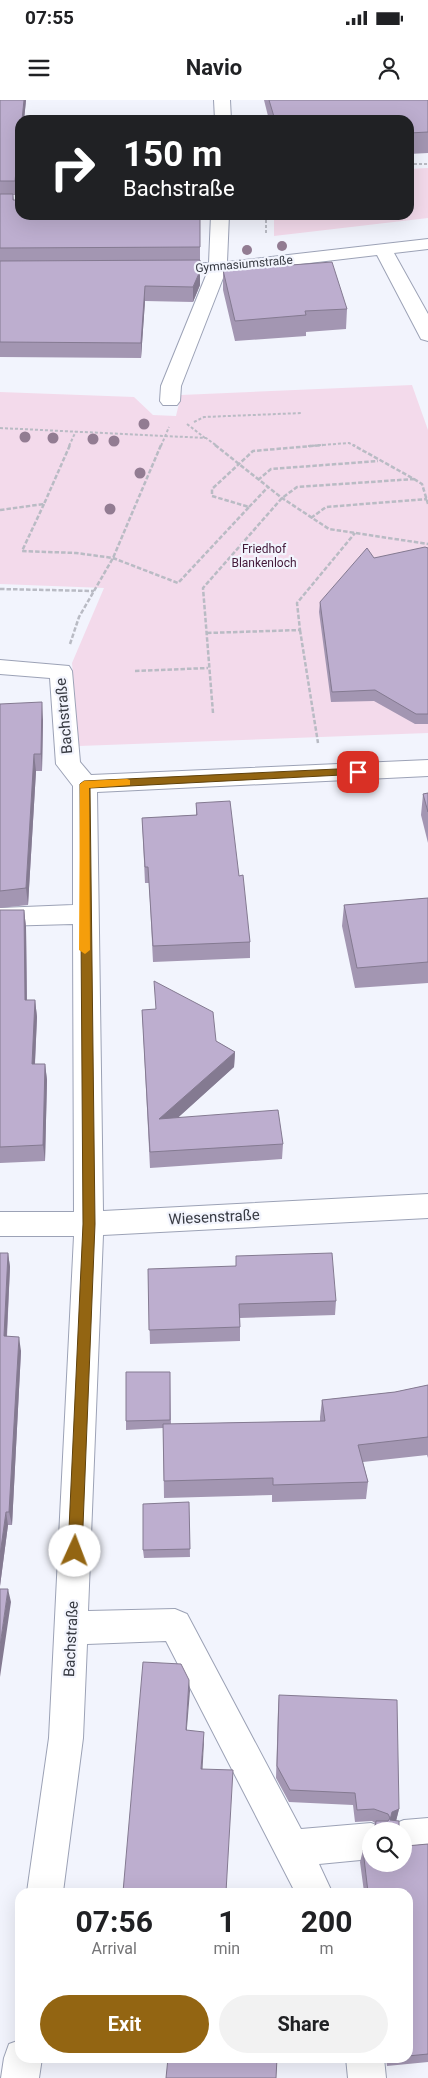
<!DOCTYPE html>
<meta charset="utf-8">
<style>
body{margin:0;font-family:Roboto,sans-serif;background:#f2f2f2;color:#202124;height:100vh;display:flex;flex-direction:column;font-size:19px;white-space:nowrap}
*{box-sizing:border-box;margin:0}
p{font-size:16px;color:#757577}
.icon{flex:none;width:28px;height:28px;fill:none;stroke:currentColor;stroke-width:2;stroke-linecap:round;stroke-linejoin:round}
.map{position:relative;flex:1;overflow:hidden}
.drawer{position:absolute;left:15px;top:1788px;width:398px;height:175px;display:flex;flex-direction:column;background:#fff;border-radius:15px;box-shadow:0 5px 20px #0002}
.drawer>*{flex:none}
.guide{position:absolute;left:15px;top:15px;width:399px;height:105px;border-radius:15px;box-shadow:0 5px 20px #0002;background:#202124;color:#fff;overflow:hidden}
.controls{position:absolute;left:362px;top:1722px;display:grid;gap:10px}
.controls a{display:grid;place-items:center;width:50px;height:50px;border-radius:50%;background:#fff;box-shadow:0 5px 20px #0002;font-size:25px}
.pin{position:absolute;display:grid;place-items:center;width:42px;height:42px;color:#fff;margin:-21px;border-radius:10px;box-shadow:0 2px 8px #0006}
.me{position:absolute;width:55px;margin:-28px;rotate:2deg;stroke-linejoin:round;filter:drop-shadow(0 0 4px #0008)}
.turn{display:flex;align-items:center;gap:18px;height:105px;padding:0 25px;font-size:22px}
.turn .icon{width:65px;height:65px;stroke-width:2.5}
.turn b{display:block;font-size:35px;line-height:42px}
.eta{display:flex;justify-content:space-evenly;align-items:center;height:85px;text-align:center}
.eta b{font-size:30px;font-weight:700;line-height:35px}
.button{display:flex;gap:10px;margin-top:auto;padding:10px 25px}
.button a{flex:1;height:58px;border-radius:30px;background:#936512;color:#fff;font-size:20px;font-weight:700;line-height:58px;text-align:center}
.button a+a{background:#f2f2f2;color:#202124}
.status{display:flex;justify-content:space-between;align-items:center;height:35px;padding:0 25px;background:#fff;direction:ltr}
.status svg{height:14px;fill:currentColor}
header{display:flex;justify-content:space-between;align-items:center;height:65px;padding:0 25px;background:#fff;font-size:22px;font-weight:700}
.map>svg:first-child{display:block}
.green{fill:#f3daeb}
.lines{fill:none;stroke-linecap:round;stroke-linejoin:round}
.minor-casing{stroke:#9ca2b6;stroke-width:2}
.path-far1{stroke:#b9bbc4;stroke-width:2;stroke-dasharray:3 2;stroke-linecap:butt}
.path{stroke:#b9bbc4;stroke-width:2.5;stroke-dasharray:4.5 2;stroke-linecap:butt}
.minor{fill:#fff;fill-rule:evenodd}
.tree{fill:#927c92}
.wall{fill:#a396b2}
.shaded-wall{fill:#847a91}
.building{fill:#bdaecf;stroke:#847a91}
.route{fill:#936512;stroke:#60420c}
.slow{fill:#f59e0b}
.labels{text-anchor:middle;stroke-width:4.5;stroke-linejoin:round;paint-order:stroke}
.far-street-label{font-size:12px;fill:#383b43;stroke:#f2f4fd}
.far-park-label{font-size:12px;fill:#441a3a;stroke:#f2f4fd}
.street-label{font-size:15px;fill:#383b43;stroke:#f2f4fd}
</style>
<div class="status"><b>07:55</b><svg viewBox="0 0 49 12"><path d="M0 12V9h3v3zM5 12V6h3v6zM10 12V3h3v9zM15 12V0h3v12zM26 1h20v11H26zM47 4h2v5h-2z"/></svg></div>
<header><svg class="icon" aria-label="menu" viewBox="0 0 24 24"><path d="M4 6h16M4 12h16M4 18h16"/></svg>Navio<svg class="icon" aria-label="person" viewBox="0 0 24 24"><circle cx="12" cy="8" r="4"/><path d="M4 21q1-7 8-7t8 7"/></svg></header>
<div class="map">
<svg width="428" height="1978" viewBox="0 0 428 1978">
<rect width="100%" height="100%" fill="#f2f4fd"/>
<path class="green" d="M428 68V118L274 136V115H409V69Z
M412 285 428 330V633L79 646 72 563 104 488 0 484V292L134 297 153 315 176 316 181 295Z"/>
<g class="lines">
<defs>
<path id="minor" d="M214 0H230L231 20H215Z
M211 115H229L227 162 428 139V149L394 153 428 214V241L421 239 377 155 225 173 181 286 180 301 177 305H163L160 301 161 286 207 173H161L155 172 152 168 155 164 161 163H209Z
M0 560 69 566 72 571 80 662 91 675 428 660V676L97 692 103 1111 428 1094V1118L103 1135 88 1511 175 1509 187 1514 301 1729 371 1723 384 1728 385 1731H371V1759L319 1764 332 1792H295L166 1541 87 1544 83 1638 63 1792H27L49 1638 74 1136H0V1112H74L73 824 0 826V808L73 805V686L56 664 50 578 0 574Z
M428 1718V1754L404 1756V1731H389L391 1725 404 1720Z
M20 1940V1958H42L39 1978H1L4 1958 9 1944Z
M346 1958H384L386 1978H348Z"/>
</defs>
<use href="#minor" class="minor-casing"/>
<path class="path-far1" d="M409 64H428
M266 115V134
M194 322 204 317 302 313
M187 324 205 338
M0 328 206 338 217 346
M69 346 76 331
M161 346 169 327
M308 346 349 343 355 346"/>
<path class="path" d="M215 345 282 398 329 429 428 444
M414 379 422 384 428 404
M258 380 271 369 378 361
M44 404 22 451 76 453 113 458 178 483 249 407 212 396V389L253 351 323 345
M249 407 268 387
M0 410 44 404 70 345
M311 418 326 407 427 399
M0 489 94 491
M300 530 318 643
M207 533 300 530 297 503 355 433
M70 544 79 517 113 458 161 345
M135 571 208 568
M213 613 203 488 282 398 297 387 414 379 353 345"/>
<use href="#minor" class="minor"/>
</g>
<g class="tree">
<circle cx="282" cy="146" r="5"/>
<circle cx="247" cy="150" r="5"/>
<circle cx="144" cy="324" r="5.5"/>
<circle cx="25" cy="337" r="5.5"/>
<circle cx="53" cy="338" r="5.5"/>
<circle cx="93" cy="339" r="5.5"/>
<circle cx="114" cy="341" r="5.5"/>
<circle cx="140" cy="373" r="5.5"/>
<circle cx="110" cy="409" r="5.5"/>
</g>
<path class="wall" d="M0 0H26L24 20H20L16 95H13L14 100 200 115V185L193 202 145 201 141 258 0 257Z
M264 0H428V53L409 54V20H269Z
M223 170 347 209 346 229 306 232V236L235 241 223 190Z
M428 448V624H415L374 601 331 602 319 512 320 502 374 458Z
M0 604 43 620 42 671H36L28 805 0 808Z
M428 693V743L421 715 423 694Z
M196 703 239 776 250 842V858L153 862 149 783H145L142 718 196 715Z
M428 798V883L355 888 342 826 344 805Z
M0 810H24L26 827 27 900H35L37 917 35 964H45L47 980 45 1061 0 1063Z
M142 910 216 941 235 952 234 967 178 1017 283 1044 282 1059 150 1068Z
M0 1153H8L10 1167 7 1237 21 1251 12 1425H8L0 1486Z
M148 1169 336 1201 335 1215 240 1218V1241L150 1244Z
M170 1272 171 1324 320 1321V1317L322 1300 395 1292 428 1285V1358L427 1355 363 1362 368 1382 366 1399 272 1402V1395L164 1398 163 1328 126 1330V1321Z
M189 1402 190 1457 144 1458 143 1450Z
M279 1595 399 1709 396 1721 399 1731H373L375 1723 372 1721 355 1722 353 1705 289 1702 276 1678 278 1609Z
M428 1744V1962L387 1966 386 1958H408V1792H364L360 1762 363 1750 406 1746Z"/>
<path class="shaded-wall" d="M24 0H26L24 20H22Z
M20 34V58L16 95 15 81Z
M200 171V185L193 202V187Z
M145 186V201L141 258V243Z
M42 602 43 620 42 671 41 654Z
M34 654 36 671 28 805 26 788Z
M24 810 26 827 27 917 25 900Z
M35 900 37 917 34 981 32 964Z
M235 952 234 967 160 1034 159 1019Z
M45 964 47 980 45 1061 43 1045Z
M8 1153 10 1167 6 1250 4 1236Z
M19 1237 21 1251 12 1425 9 1412Z
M6 1412 8 1425 0 1486V1455Z
M8 1489 11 1502 0 1577V1546Z
M189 1580 190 1591 186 1640V1630Z
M204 1632V1642L202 1679 201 1669Z
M399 1709 396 1721 389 1724 392 1712Z"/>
<path class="building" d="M0 0H24L22 20H20V34L15 81H0Z
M269 0H428V32L409 33V20H275Z
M0 94H13V100H20V115H200V147L0 148Z
M200 160V171L193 187 145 186 141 243 0 242V161Z
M332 162 347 209 305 211 306 215 235 221 223 170Z
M425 447 428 448V614H416L375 590 332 592 320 502 367 448 374 458Z
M42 602 41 654H34L26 788 0 791V604Z
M428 693V712L423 694Z
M230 701 239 776 243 775 250 842 153 846 148 767H145L142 718 197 715 196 703Z
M428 798V862L357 868 344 805Z
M0 810H24L25 900H35L32 964H45L43 1045 0 1047Z
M154 881 213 912 216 941 235 952 159 1019 278 1010 283 1044 150 1052 142 910 156 909Z
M0 1153H8L4 1236 19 1237 9 1412H6L0 1455Z
M332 1153 336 1201 239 1204 240 1227 149 1230 148 1169 236 1166V1156Z
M126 1272H170V1320L126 1321Z
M428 1285V1337L358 1345 368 1382 273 1385V1378L164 1381 163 1324 325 1321 322 1300 395 1292Z
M189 1402 190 1449 143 1450V1404Z
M0 1489H8L0 1546Z
M143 1562 181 1564 189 1580 186 1630 204 1632 201 1669 233 1670 226 1792H123Z
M279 1595 397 1600 399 1709 392 1712 390 1720 399 1721V1731H375L376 1721H388L390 1718 388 1714 374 1709 357 1710 355 1693 290 1690 277 1666Z
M404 1740H405L406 1746 428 1744V1954L408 1956V1792H368L363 1750 371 1749V1764H404Z
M168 1958H277L276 1978H166Z"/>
<path class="route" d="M358 668 361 669V674L90 688 95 1124 82 1451 80 1455 75 1457 70 1455 68 1451 83 1124 80 684 84 681Z"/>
<path class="slow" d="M127 679 130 680V685L89 688 90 850 85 854 79 850 80 684 84 681Z"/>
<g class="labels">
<g class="far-street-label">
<text transform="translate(244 164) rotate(-5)" y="4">Gymnasiumstraße</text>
</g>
<g class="far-park-label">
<text x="264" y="453">Friedhof<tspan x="264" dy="14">Blankenloch</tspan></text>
</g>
<g class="street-label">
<text transform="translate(64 616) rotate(-95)" y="5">Bachstraße</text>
<text transform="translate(214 1117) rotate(-3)" y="5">Wiesenstraße</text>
<text transform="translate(71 1539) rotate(-87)" y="5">Bachstraße</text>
</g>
</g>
</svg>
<div class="controls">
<a><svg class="icon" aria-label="search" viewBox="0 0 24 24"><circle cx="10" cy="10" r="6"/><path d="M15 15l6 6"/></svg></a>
</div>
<div class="pin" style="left:358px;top:672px;background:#d93025"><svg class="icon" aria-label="arrive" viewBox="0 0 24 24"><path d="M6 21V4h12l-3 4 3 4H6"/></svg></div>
<svg class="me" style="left:75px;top:1451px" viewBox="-20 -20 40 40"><circle r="19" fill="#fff"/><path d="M0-13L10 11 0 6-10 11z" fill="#936512"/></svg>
<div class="guide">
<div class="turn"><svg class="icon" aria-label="right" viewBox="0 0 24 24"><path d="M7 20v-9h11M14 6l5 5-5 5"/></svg><div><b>150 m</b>Bachstraße</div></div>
</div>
<section class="drawer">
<div class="eta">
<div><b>07:56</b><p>Arrival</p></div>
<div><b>1</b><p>min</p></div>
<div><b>200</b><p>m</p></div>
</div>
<div class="button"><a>Exit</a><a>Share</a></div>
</section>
</div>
